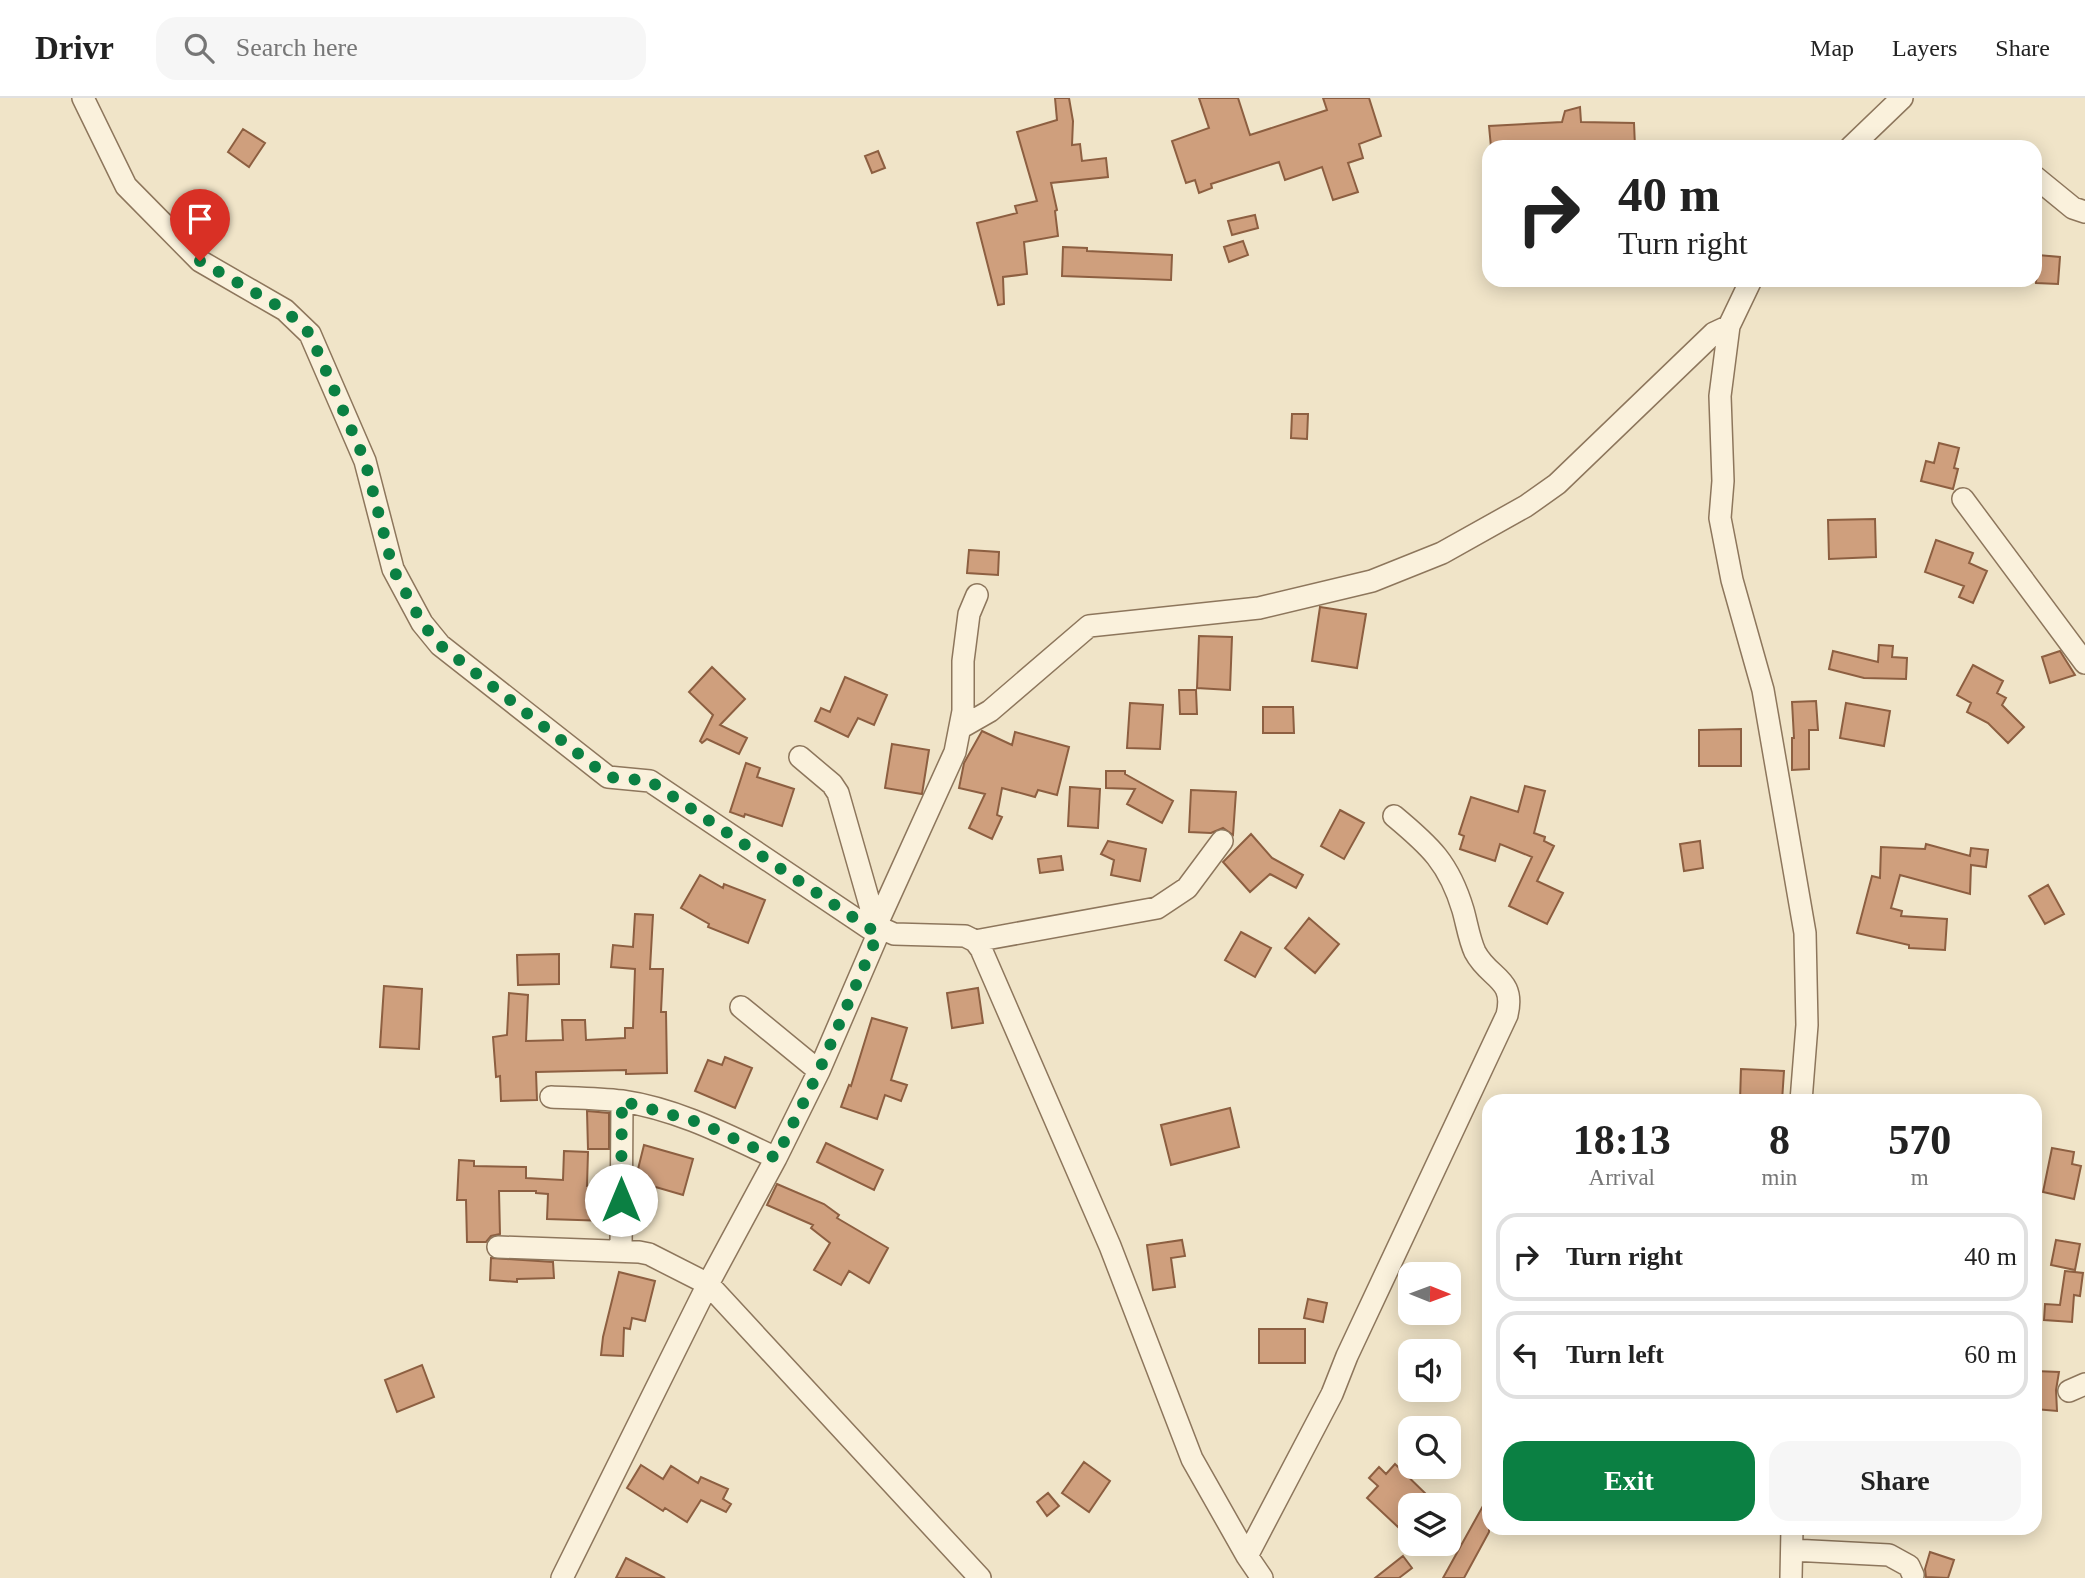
<!DOCTYPE html>
<style>
body{margin:0;font-family:Georgia,serif;background:#f6f6f6;color:#222;height:100vh;display:flex;flex-direction:column;font-size:26px;white-space:nowrap}
*{box-sizing:border-box;margin:0}
p{font-size:23px;color:#767676}
.icon{flex:none;width:38px;height:38px;fill:none;stroke:currentColor;stroke-width:2;stroke-linecap:round;stroke-linejoin:round}
.map{position:relative;flex:1;overflow:hidden}
.side{position:absolute;left:1482px;top:996px;width:560px;height:441px;display:flex;flex-direction:column;background:#fff;border-radius:21px;box-shadow:0 4px 18px #0003}
.side>*{flex:none}
.hud{position:absolute;left:1482px;top:42px;width:560px;height:147px;border-radius:21px;box-shadow:0 4px 18px #0003;background:#fff;color:#222;overflow:hidden}
.needle{width:46px;rotate:91deg}
.controls{position:absolute;left:1398px;top:1164px;display:grid;gap:14px}
.controls a{display:grid;place-items:center;width:63px;height:63px;border-radius:14px;background:#fff;box-shadow:0 4px 18px #0003;font-size:35px}
.pin{position:absolute;display:grid;place-items:center;width:60px;height:60px;color:#fff;margin:-72px -30px;border-radius:50% 50% 50% 0;rotate:-45deg;box-shadow:0 0 7px #0007}
.pin .icon{rotate:45deg}
.me{position:absolute;width:77px;margin:-38px;rotate:0deg;stroke-linejoin:round;filter:drop-shadow(0 0 5px #0008)}
.turn{display:flex;align-items:center;gap:24px;height:147px;padding:0 21px;font-size:32px}
.turn .icon{width:91px;height:91px;stroke-width:2.5}
.turn b{display:block;font-size:49px;line-height:60px}
.eta{display:flex;justify-content:space-evenly;align-items:center;height:119px;text-align:center}
.eta b{font-size:42px;font-weight:700;line-height:49px}
.primary-button{display:flex;gap:14px;margin-top:auto;padding:14px 21px}
.primary-button a{flex:1;height:80px;border-radius:21px;background:#0b8043;color:#fff;font-size:28px;font-weight:700;line-height:80px;text-align:center}
.primary-button a+a{background:#f6f6f6;color:#222}
ul{padding:0;list-style:none}
li{display:flex;align-items:center;gap:21px;height:88px;margin:0 14px 10px;padding:0 7px;border:4px solid #e0e0e0;border-radius:21px}
li div{flex:1}
li b{display:block;font-size:26px}
li em{font-style:normal}
header{display:flex;align-items:center;gap:42px;box-sizing:border-box;height:98px;padding:0 35px;background:#fff;border-bottom:2px solid #e0e0e0}
header strong{font-size:33px}
nav{display:flex;gap:38px;margin-inline-start:auto;font-size:24px}
.search{width:490px;height:63px;background:#f6f6f6;display:flex;align-items:center;gap:18px;box-sizing:border-box;padding:0 24px;border-radius:21px;color:#767676;font-size:26px}
.map>svg:first-child{display:block}
.building{fill:#cf9f7d;stroke:#8d5f41;stroke-width:2}
.lines{fill:none;stroke-linecap:round;stroke-linejoin:round}
.minor-casing{stroke:#8d765c;stroke-width:24}
.minor{stroke:#faf1dc;stroke-width:21}
.route{stroke:#0b8043;stroke-width:12;stroke-dasharray:0 21.6}
</style>
<header>
<strong>Drivr</strong>
<div class="search"><svg class="icon" aria-label="search" viewBox="0 0 24 24"><circle cx="10" cy="10" r="6"/><path d="M15 15l6 6"/></svg>Search here</div>
<nav><a>Map</a><a>Layers</a><a>Share</a></nav>
</header>
<div class="map">
<svg width="2085" height="1480" viewBox="0 0 2085 1480">
<rect width="100%" height="100%" fill="#f0e4c8"/>
<path class="building" d="M1055 0H1069L1073 23 1072 47 1080 46 1082 63 1106 60 1108 79 1051 85 1057 112 1055 113 1058 138 1024 144 1027 176 1003 179 1004 206 998 207 977 125 1017 115 1015 108 1037 103 1017 34 1057 22Z
M1199 0H1238L1250 37 1327 12 1323 0H1369L1381 38 1359 46 1363 60 1348 65 1358 94 1333 102 1322 69 1285 82 1279 64 1211 86 1212 90 1199 95 1195 82 1186 85 1172 43 1209 30Z
M1580 9 1581 24 1634 25 1635 49H1491L1489 28 1562 24 1565 13Z
M243 31 265 45 249 69 228 54Z
M878 53 885 70 872 75 865 58Z
M1255 117 1258 130 1232 137 1228 123Z
M1243 143 1248 157 1229 164 1224 149Z
M1063 149 1087 150V153L1172 157 1171 182 1062 178Z
M2038 157 2060 159 2058 186 2036 185Z
M1292 316H1308L1307 341 1291 340Z
M1939 345 1959 350 1954 370 1958 371 1953 391 1921 383 1926 363 1934 365Z
M1875 421 1876 459 1829 461 1828 422Z
M1936 442 1973 455 1969 465 1987 473 1973 505 1959 499 1964 488 1925 474Z
M969 452 999 454 998 477 967 475Z
M1320 509 1366 516 1357 570 1312 563Z
M1199 538 1232 539 1230 592 1197 590Z
M1879 547 1893 548 1892 559 1907 560 1906 581 1864 580 1829 571 1833 553 1878 564Z
M2060 553 2075 577 2050 585 2042 559Z
M1973 567 2003 583 1997 595 2006 600 2002 607 2024 629 2008 645 1988 625 1967 614 1971 605 1957 597Z
M712 569 745 601 720 627 747 640 739 656 707 641 702 645 700 643 713 617 689 594Z
M845 579 887 597 874 627 858 620 848 639 815 623 821 610 830 614Z
M1179 592H1196L1197 616H1180Z
M1816 603 1818 632H1809V671L1792 672V640H1794L1792 604Z
M1130 605 1163 607 1160 651 1127 650Z
M1846 605 1890 613 1884 648 1840 640Z
M1263 609H1293L1294 635H1263Z
M1741 631V668H1699V632Z
M982 633 1012 647 1015 634 1069 649 1057 697 1038 692 1035 699 1002 690 997 717 1002 719 992 741 969 730 985 696 959 690 964 665Z
M892 646 929 652 922 696 885 690Z
M746 665 760 670 757 679 794 691 782 728 745 716 744 719 730 714Z
M1106 673H1125V676L1173 703 1162 725 1127 706 1135 691 1106 690Z
M1525 688 1545 693 1534 735 1545 739 1544 743 1554 748 1537 783 1563 795 1547 826 1509 808 1532 759 1500 746 1495 763 1460 751 1464 738 1459 736 1471 699 1518 714Z
M1070 689 1100 691 1098 730 1068 728Z
M1191 692 1236 694 1233 737 1223 730 1211 735 1189 734Z
M1340 712 1364 725 1344 761 1321 748Z
M1251 736 1272 760 1303 777 1296 790 1270 776 1250 794 1223 764Z
M1108 743 1146 751 1140 783 1111 777 1114 762 1101 756Z
M1700 743 1703 770 1684 773 1680 746Z
M1926 746 1970 758 1971 750 1988 752 1986 769 1971 767 1970 796 1900 777 1891 810 1902 813 1901 818 1947 821 1945 852 1909 850V847L1857 835 1872 778 1880 780 1881 749 1925 751Z
M1061 758 1063 772 1040 775 1038 761Z
M700 777 723 790 724 786 765 802 748 845 708 829 709 826 681 810Z
M2048 787 2064 816 2045 826 2029 798Z
M635 816 653 817 650 871H663L661 914H666L667 975 626 976V972L536 974 537 1002 501 1003 500 978 496 979 493 939 507 937 509 895 528 897 526 943 563 942 562 922H585L586 942 625 940V930H633L635 871 611 869 613 847 633 849Z
M1309 820 1339 846 1315 875 1285 850Z
M1241 834 1271 850 1255 879 1225 862Z
M559 856V886L518 887 517 857Z
M384 888 422 891 419 951 380 949Z
M978 890 983 925 952 930 947 895Z
M872 920 907 930 891 982 907 987 901 1003 885 997 877 1021 841 1009 849 987 851 988Z
M725 959 752 970 735 1010 695 993 708 962 722 967Z
M1741 971 1784 973 1782 1003H1740Z
M1230 1010 1239 1049 1171 1067 1161 1027Z
M587 1013 609 1015V1051H588Z
M826 1045 883 1072 874 1092 817 1064Z
M644 1047 693 1061 683 1097 635 1083Z
M2052 1050 2074 1054 2072 1066 2081 1068 2074 1101 2043 1094Z
M564 1053 588 1054 587 1088 608 1089V1123L547 1121 548 1096 536 1095V1093H499L500 1136 491 1138 486 1144H467L466 1102H457L459 1062 474 1063V1068L526 1069V1080L563 1082Z
M777 1086 824 1106 839 1117 837 1120 888 1150 869 1185 849 1173 841 1187 814 1172 830 1145 811 1130 813 1127 767 1107Z
M1182 1142 1185 1158 1171 1160 1175 1189 1153 1192 1147 1147Z
M2056 1142 2080 1146 2075 1172 2051 1167Z
M491 1160 553 1164 554 1180 517 1181V1184L490 1182Z
M2065 1173 2083 1175 2080 1198 2074 1197 2072 1224 2044 1222 2045 1206 2060 1207Z
M619 1174 655 1183 645 1223 632 1220 630 1231 624 1230 623 1258 601 1257 603 1239Z
M1308 1201 1327 1205 1323 1224 1304 1220Z
M1259 1231H1305V1265H1259Z
M422 1267 434 1299 397 1314 385 1282Z
M2035 1273 2059 1274 2056 1292 2057 1313 2035 1311Z
M1084 1364 1110 1383 1089 1414 1062 1395Z
M1395 1366 1427 1397 1418 1407H1410V1415L1398 1429 1367 1400 1378 1388 1369 1380 1379 1369 1386 1376Z
M641 1367 663 1381 671 1368 698 1385 701 1379 728 1391 723 1401 731 1406 726 1414 701 1402 687 1424 665 1410 663 1413 627 1390Z
M1048 1395 1059 1408 1047 1418 1037 1404Z
M1489 1397V1434L1464 1480H1443Z
M1930 1454 1954 1462 1948 1480 1926 1479 1925 1471Z
M1403 1458 1412 1470 1399 1480H1375Z
M626 1460 665 1480H616Z"/>
<g class="lines">
<defs>
<path id="minor" d="M83 0 126 88 200 163 285 212 310 236 365 363 393 471 422 525 440 547 608 679 650 683 878 836
M1851 49 1902 0
M2035 79 2073 110 2085 114
M1751 182 1729 228 1720 298 1723 383 1720 420 1732 482 1763 592 1805 835 1807 927 1801 1003
M1963 401 2085 565
M962 629 990 613 1089 528 1259 510 1372 483 1442 455 1526 408 1557 386 1714 235 1729 228
M800 659 832 686 838 695 876 828 894 836 965 838 975 843 981 851 1110 1148 1192 1361 1247 1458 1262 1480
M975 843 1157 810 1187 790 1222 743
M741 909 819 973
M551 999C574 1000 599 1000 622 1003 677 1011 727 1037 776 1060
M498 1149 639 1154 649 1156 708 1186 980 1480
M621 1152 622 1003
M2069 1293 2085 1286
M1792 1452 1889 1457 1909 1468 1913 1477
M1247 1458 1332 1296 1347 1258 1507 917C1516 880 1489 881 1475 854 1469 841 1467 826 1463 812 1449 765 1430 748 1394 718
M562 1480 708 1186 776 1060 819 973 878 836 876 828 955 654 963 613V563L969 516 977 497
M1791 1480 1792 1430"/>
</defs>
<use href="#minor" class="minor-casing"/>
<use href="#minor" class="minor"/>
</g>
<g class="lines">
<path class="route" d="M200 163 285 212 310 236 365 363 393 471 422 525 440 547 608 679 650 683 878 836 819 973 776 1060 701 1025 622 1003 621 1102"/>
</g>
</svg>
<div class="controls">
<a><svg class="needle" viewBox="-14 -14 28 28"><path d="M0-13l5 13h-10z" fill="#e53935"/><path d="M0 13l5-13h-10z" fill="#767676"/></svg></a>
<a><svg class="icon" aria-label="sound" viewBox="0 0 24 24"><path d="M4 9h4l5-4v14l-5-4H4zM17 9q2 3 0 6"/></svg></a>
<a><svg class="icon" aria-label="search" viewBox="0 0 24 24"><circle cx="10" cy="10" r="6"/><path d="M15 15l6 6"/></svg></a>
<a><svg class="icon" aria-label="layers" viewBox="0 0 24 24"><path d="M12 4l9 5-9 5-9-5zM3 14l9 5 9-5"/></svg></a>
</div>
<div class="pin" style="left:200px;top:163px;background:#d93025"><svg class="icon" aria-label="arrive" viewBox="0 0 24 24"><path d="M6 21V4h12l-3 4 3 4H6"/></svg></div>
<svg class="me" style="left:621px;top:1102px" viewBox="-20 -20 40 40"><circle r="19" fill="#fff"/><path d="M0-13L10 11 0 6-10 11z" fill="#0b8043"/></svg>
<div class="hud">
<div class="turn"><svg class="icon" aria-label="right" viewBox="0 0 24 24"><path d="M7 20v-9h11M14 6l5 5-5 5"/></svg><div><b>40 m</b>Turn right</div></div>
</div>
<section class="side">
<div class="eta">
<div><b>18:13</b><p>Arrival</p></div>
<div><b>8</b><p>min</p></div>
<div><b>570</b><p>m</p></div>
</div>
<ul>
<li><svg class="icon" aria-label="right" viewBox="0 0 24 24"><path d="M7 20v-9h11M14 6l5 5-5 5"/></svg><div><b>Turn right</b></div><em>40 m</em></li>
<li><svg class="icon" aria-label="left" viewBox="0 0 24 24"><path d="M17 20v-9H6M10 6l-5 5 5 5"/></svg><div><b>Turn left</b></div><em>60 m</em></li>
</ul>
<div class="primary-button"><a>Exit</a><a>Share</a></div>
</section>
</div>
